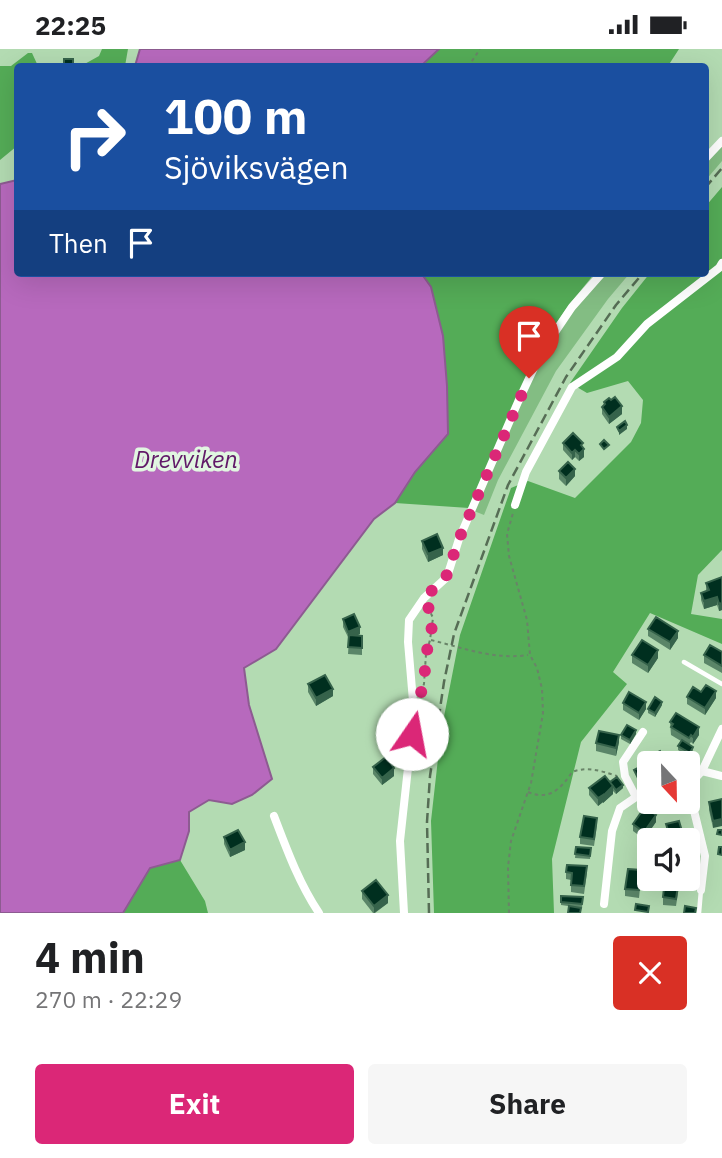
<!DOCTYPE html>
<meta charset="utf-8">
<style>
body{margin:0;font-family:"IBM Plex Sans",sans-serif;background:#f6f6f6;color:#202124;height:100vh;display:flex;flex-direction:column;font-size:26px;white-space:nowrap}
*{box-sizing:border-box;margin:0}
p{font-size:23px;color:#757577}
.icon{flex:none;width:38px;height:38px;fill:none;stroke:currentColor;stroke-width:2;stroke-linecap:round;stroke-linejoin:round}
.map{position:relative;height:864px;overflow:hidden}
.panel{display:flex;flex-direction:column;background:#fff;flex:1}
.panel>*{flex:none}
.banner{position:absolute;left:14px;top:14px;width:695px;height:214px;border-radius:7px;box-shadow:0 7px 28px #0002;background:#1a4fa0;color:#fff;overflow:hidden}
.needle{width:46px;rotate:158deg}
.tools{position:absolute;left:637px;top:702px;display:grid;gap:14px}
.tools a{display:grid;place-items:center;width:63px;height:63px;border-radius:7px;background:#fff;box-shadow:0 7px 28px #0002;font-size:35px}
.pin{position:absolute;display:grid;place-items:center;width:60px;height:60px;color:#fff;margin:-72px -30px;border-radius:50% 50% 50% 0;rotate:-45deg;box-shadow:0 0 7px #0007}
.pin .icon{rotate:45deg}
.me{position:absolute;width:77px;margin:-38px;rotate:12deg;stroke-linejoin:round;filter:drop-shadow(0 0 5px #0008)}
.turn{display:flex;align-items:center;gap:24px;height:147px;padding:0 35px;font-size:32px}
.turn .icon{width:91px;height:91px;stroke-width:2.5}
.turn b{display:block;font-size:49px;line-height:60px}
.then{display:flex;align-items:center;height:66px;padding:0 35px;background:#0003;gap:14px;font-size:26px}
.round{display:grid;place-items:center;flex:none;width:74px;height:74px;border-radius:7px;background:#f6f6f6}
.headline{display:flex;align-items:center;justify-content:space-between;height:119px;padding:0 35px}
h1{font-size:42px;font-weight:700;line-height:52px}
.cta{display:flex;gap:14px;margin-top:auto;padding:14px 35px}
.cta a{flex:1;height:80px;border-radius:7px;background:#db2777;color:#fff;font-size:28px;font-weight:700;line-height:80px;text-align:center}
.cta a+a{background:#f6f6f6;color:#202124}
.status{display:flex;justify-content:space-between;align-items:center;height:49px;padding:0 35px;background:#fff;direction:ltr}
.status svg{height:19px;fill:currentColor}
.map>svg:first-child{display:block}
.green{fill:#83bd83}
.forest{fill:#54ac57}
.water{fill:#b769bd;stroke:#8d5b91;stroke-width:2}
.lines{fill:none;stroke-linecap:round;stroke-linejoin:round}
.path{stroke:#698468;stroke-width:2;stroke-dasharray:3.5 3.5;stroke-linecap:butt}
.service{stroke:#fff;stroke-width:4.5}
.minor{stroke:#fff;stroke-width:8}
.rail{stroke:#566d55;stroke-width:2.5;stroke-dasharray:10 5;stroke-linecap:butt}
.wall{fill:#5a8568}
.shaded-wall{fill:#36634b}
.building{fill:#002f1f;stroke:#36634b;stroke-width:2}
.route{stroke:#db2777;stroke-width:12;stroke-dasharray:0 21.6}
.labels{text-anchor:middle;stroke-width:7;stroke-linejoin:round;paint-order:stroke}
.water-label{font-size:24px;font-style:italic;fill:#611968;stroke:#e1f6e1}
</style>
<div class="status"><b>22:25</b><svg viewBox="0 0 49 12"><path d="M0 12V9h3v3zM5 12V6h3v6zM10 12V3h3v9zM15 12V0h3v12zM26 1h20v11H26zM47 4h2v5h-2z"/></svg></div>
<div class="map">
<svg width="722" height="864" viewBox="0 0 722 864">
<rect width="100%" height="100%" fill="#b3dbb2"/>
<path class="green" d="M722 97V112L705 132V115Z
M607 224H630L608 250 556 322 498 431 484 466 474 462 542 306 575 260Z"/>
<path class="forest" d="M102 0H128L125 17H81L99 7Z
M439 0H679L668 17 421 18Z
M28 4H32L38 17 18 18 17 97 0 111V17H11Z
M722 138V501L698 526 691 565 722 570V595L650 564 613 623 627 635 581 693 552 810 554 864H434L431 772 441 683 460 586 511 439 528 432 575 449 631 393 641 374 643 351 628 332 587 344 570 334 622 259 650 224H705V158Z
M421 224H595L568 257 537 302 469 459 395 454 415 423 448 385 447 337 443 287 431 238Z
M180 811 205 852 208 864H123L150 819Z"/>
<path class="water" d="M140 0H439L421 17H135Z
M17 131 18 224H421L431 238 443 287 447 337 448 385 415 423 395 454 374 470 276 600 244 619 249 656 272 730 252 746 232 755 209 751 189 763V782L180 811 150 819 123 864H0V135Z"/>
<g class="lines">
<path class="path" d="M468 18 480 0
M431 591C463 599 495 611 528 606
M421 643 424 635 426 605 430 591 433 569 429 560
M528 743C549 752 561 740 572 723 588 717 601 722 617 727
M509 864 508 818 511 792 531 734 543 664 542 640 537 619 530 606 527 571 509 507 507 485 513 464"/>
<path class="service" d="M684 613 722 635
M699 864 701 841"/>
<path class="minor" d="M705 110 722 92
M515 456 526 423 572 338 617 308 647 275 719 219 722 214
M702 722 722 727
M688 737 705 807 701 841
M688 737 702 722 722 680
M636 748 625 727 623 713 643 683
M274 767C287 801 299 834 319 864
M604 855 612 782 620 759 636 748 649 746
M404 864 400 792 414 664 408 593 409 571 424 549 447 528 459 490 518 353 541 304 572 258 602 224"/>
<path class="rail" d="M705 139 722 119
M429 864 427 773 430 727 444 633 454 585 508 436 566 328 616 256 643 224"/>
</g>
<path class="wall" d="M604 353 622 365 609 375 602 365V358L604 356Z
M563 394 583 399 584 408 579 412 575 408 572 411 563 401Z
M559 422 575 427 566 437 559 430Z
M422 492 443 506 428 513 422 500Z
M722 528V561L719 562 717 556 704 560 701 551V544L706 542V534Z
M343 570 360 585 356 587H362V606L348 605 349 590 343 578Z
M648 580 678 589 670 601 648 587Z
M722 603V624L704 614V606Z
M632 606 658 609 648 624 632 614Z
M308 635 333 647 316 657 308 643Z
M701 643 716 649 705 666 687 655V648Z
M623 654 646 660 639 671 623 661Z
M662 656 655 668 648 664V660Z
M670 673 699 686 693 695 691 693 689 696 693 702 690 708 678 701V697L681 692 671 686Z
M636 685 630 695 621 690V686Z
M619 693 616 707 596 702V694Z
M660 702 649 731 642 718V711Z
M373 718 394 727 382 736 373 725Z
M610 733 623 739 616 745 613 742V745L603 754V753L598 757 589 746V739Z
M722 750 713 779 709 761V753Z
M656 773 644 790 633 782V775Z
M666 775 684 791H669L666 783Z
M597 776 594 797 580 795V788Z
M224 788 245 801 230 808 224 795Z
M576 798 591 799 590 810 575 809Z
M566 823 587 824 584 845 571 843V831L566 830Z
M641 829 639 849 625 847V840Z
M679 837 676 857 663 856V848Z
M362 842 388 854 375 864H373L362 850Z
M561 847 583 848 582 859 561 856Z"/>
<path class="shaded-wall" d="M622 357V365L609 375V368Z
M627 376V380L619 386V382Z
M584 400V408L579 412V405Z
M575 401V408L572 411V404Z
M575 420V427L566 437V429Z
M443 499V506L428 513V505Z
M717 548V556L704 560V552Z
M722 554V561L719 562V555Z
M360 578V585L348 590V583Z
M678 582V589L670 601V593Z
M658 601V609L648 624V616Z
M333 640V647L316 657V649Z
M716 642V649L705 666V659Z
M646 653V660L639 671V664Z
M662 653V656L655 668V664Z
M699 678V686L693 695V688Z
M636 681V685L630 695V691Z
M619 686V693L616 707V699Z
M394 719V727L382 736V729Z
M643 726V730L638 732V729Z
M623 736V739L616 745V741Z
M613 737V745L603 754V747Z
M603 746V753L598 757V749Z
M656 766V773L644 790V783Z
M722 770V777L713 779V772Z
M245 793V801L230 808V801Z
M388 846V854L374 864V857Z"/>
<path class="building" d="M64 10H73V18H64Z
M615 348 622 357 609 368 602 358 605 355 604 353 609 349 611 351Z
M625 372 627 376 619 382 617 378Z
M573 384 583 394 581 396 584 400 579 405 575 401 572 404 563 394Z
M604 391 609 396 604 400 600 395Z
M568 413 575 420 566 429 559 422Z
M437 485 443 499 428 505 422 492Z
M722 528V554L719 555 717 548 704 552 701 544 709 541 706 534Z
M354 565 360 578 348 583 343 570Z
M656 568 678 582 670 593 648 580Z
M349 586 362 587V599L348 598Z
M642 591 658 601 648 616 632 606Z
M710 596 722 603V617L704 606Z
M325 626 333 640 316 649 308 635Z
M706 636 716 642 705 659 687 648 693 638 701 643Z
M629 643 646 653 639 664 623 654Z
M655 648 662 653 655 664 648 660Z
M676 664 699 678 693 688 691 686 689 689 671 678 673 675 670 673Z
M627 676 636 681 630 691 621 686Z
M599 682 619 686 616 699 596 694Z
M682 691 693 698 690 704 678 697Z
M660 702 666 714H649V724L642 711Z
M386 708 394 719 382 729 373 718Z
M640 718 643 726 638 729 634 721Z
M605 727 613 737 603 747V746L598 749 589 739Z
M617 728 623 736 616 741 610 733Z
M722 750V770L713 772 709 753Z
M645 758 656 766 644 783 633 775Z
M584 767 597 769 594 790 580 788Z
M679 772 684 789 677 791H671L666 775Z
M238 781 245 793 230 801 224 788Z
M718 781H722V786L717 785Z
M576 798 591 799 590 807 575 805Z
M719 798H722V806L718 805Z
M567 816 587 817 584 837 571 836 572 824 566 823Z
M628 820 641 821 639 841 625 840Z
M665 830H679L676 850 663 848Z
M376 831 388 846 374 857 362 842Z
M561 847 583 848 582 855 561 853Z
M636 855 649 857 648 863 635 861Z
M569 857 581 859 580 864H568Z
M685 857 696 859 695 864H684Z"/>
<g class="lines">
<path class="route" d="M412 685 414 664 424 635 426 605 430 591 433 569 424 549 446 528 459 490 529 329"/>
</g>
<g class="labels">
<g class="water-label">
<text x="186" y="419">Drevviken</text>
</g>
</g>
</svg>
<div class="tools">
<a><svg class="needle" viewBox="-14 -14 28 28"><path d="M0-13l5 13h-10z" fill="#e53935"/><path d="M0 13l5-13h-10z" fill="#757577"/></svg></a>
<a><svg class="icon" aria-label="sound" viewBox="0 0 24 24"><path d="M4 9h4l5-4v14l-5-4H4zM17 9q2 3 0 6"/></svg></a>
</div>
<div class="pin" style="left:529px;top:329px;background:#d93025"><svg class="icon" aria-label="arrive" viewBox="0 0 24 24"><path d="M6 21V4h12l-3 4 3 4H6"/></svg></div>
<svg class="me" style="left:412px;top:685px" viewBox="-20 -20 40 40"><circle r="19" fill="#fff"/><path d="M0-13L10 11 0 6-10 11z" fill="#db2777"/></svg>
<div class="banner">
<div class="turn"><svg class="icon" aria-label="right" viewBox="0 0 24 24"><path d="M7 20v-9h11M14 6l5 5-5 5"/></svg><div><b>100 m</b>Sjöviksvägen</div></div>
<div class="then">Then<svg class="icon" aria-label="arrive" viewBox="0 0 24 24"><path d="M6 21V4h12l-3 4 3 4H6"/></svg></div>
</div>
</div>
<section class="panel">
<div class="headline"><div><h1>4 min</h1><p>270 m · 22:29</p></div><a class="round" style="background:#d93025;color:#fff"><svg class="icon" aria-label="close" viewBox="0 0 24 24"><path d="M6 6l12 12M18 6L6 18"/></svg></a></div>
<div class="cta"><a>Exit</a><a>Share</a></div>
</section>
